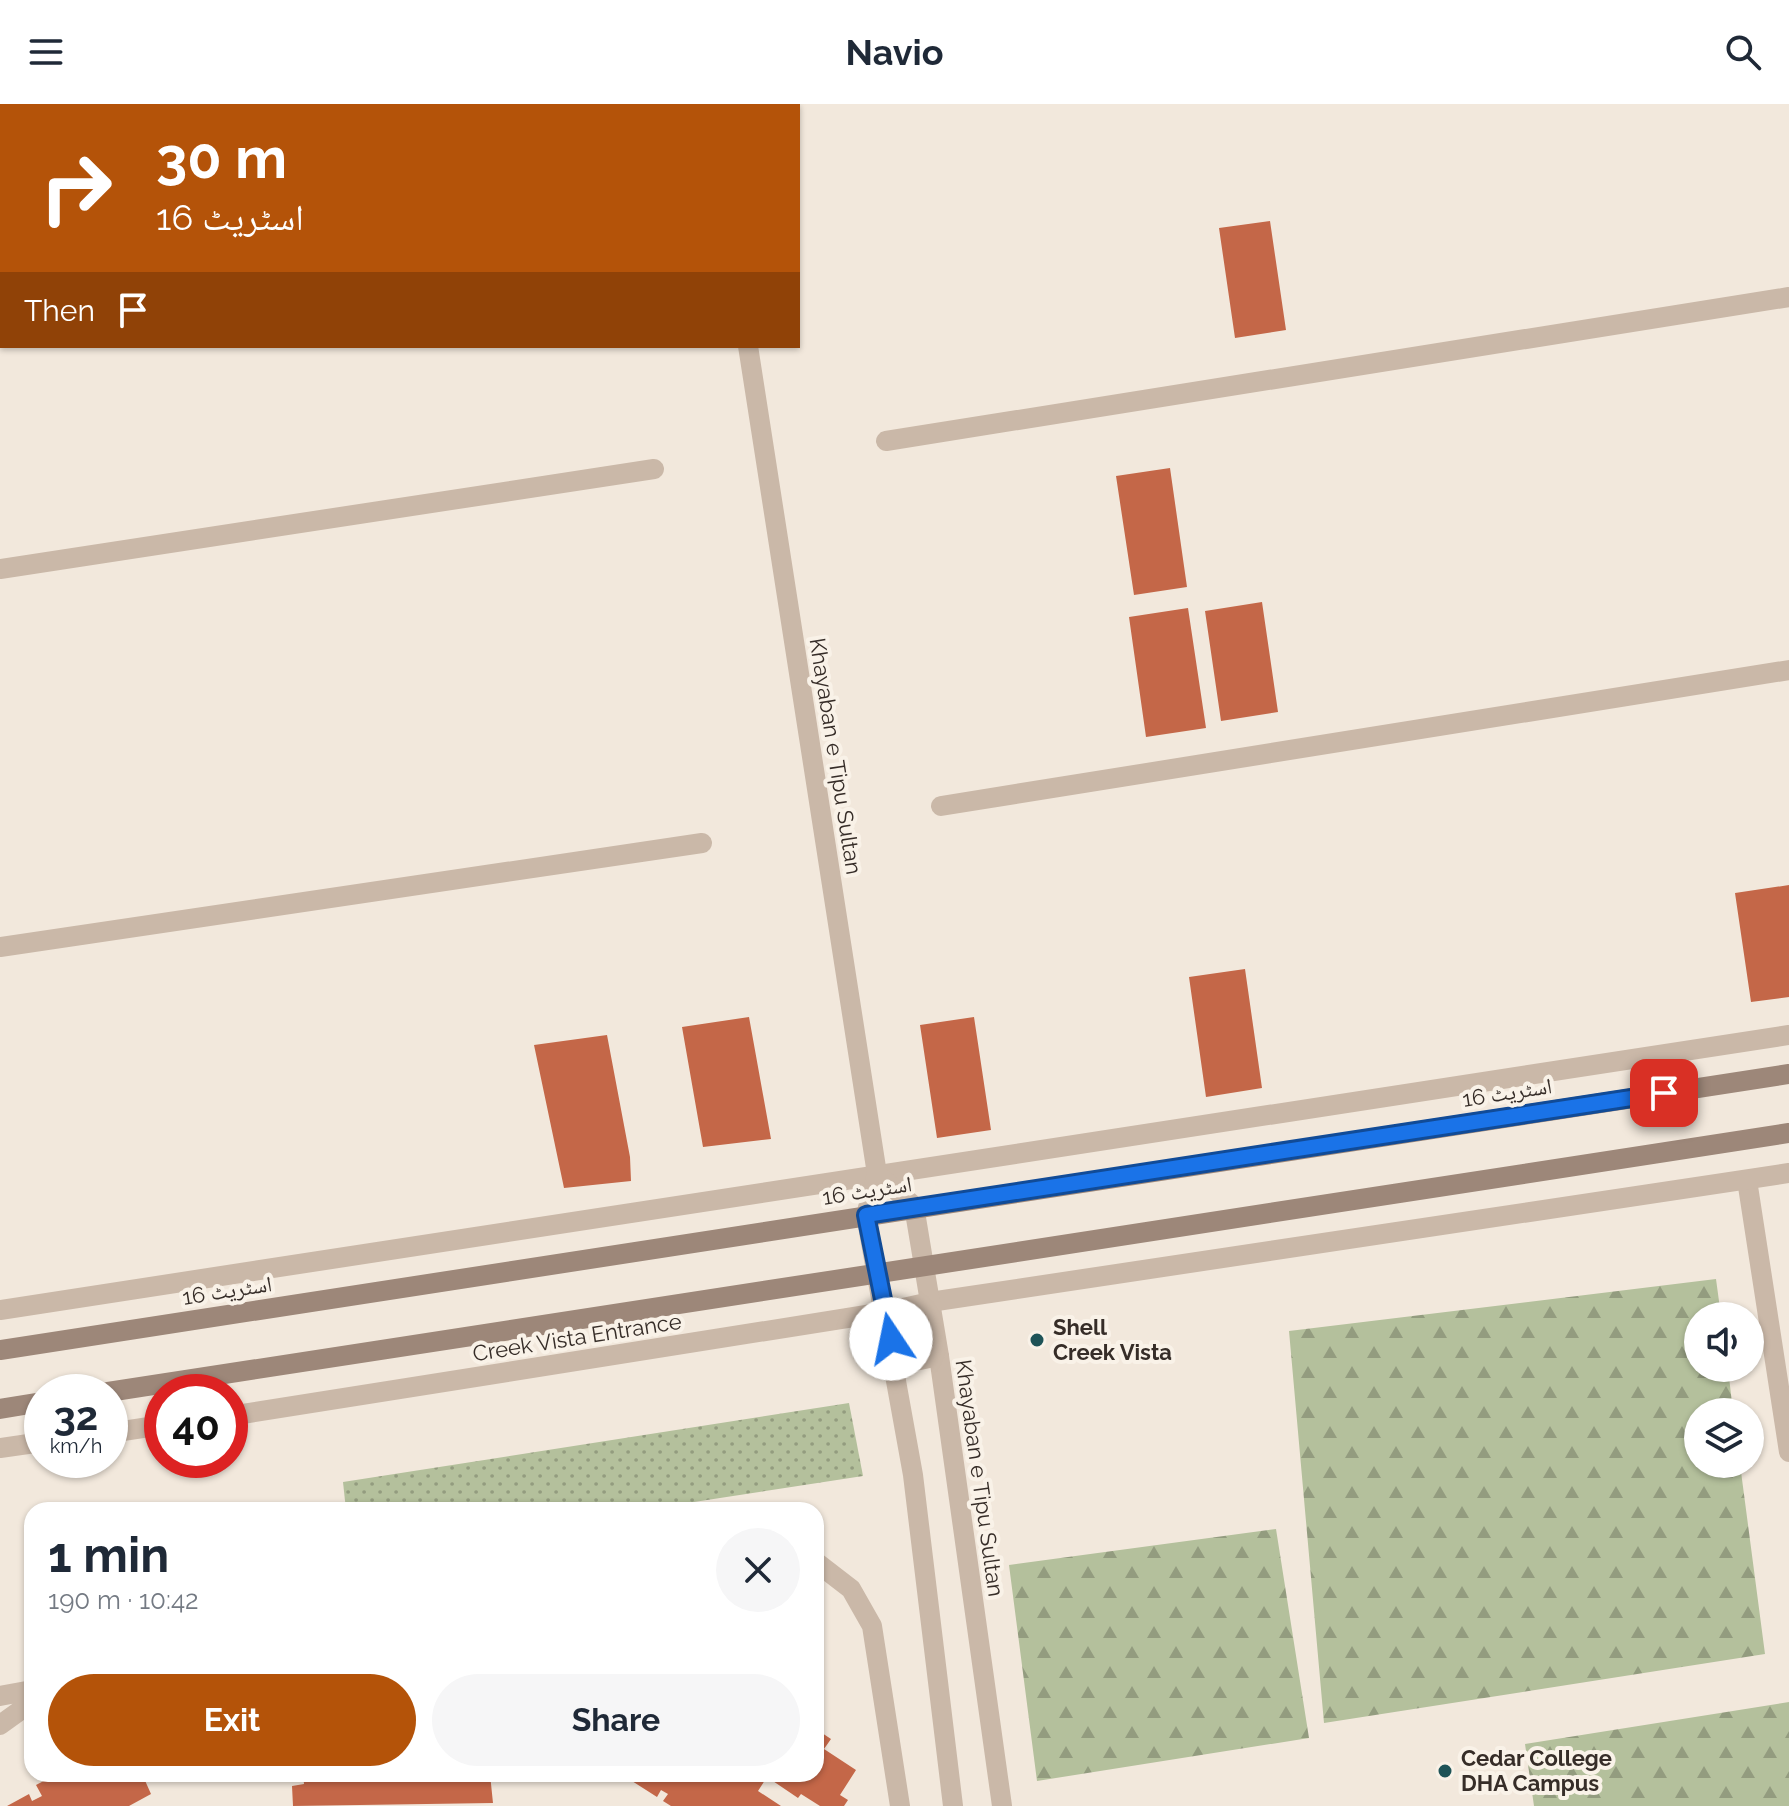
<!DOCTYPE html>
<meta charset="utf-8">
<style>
body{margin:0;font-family:Raleway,"Noto Naskh Arabic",sans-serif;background:#f6f6f7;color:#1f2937;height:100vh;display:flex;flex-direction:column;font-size:30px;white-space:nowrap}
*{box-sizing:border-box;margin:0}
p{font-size:26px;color:#747a83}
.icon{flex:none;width:44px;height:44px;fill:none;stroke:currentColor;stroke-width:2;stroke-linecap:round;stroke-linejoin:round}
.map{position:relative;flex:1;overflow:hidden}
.details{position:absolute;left:24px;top:1398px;width:800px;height:280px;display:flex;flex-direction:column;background:#fff;border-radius:24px;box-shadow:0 2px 6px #0004}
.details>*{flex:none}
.guide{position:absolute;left:0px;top:0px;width:800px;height:244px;box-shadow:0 2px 6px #0004;background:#b45309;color:#fff;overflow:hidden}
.buttons{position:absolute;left:1684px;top:1198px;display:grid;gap:16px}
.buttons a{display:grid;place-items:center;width:80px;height:80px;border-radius:50%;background:#fff;box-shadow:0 2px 6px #0004;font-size:40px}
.speed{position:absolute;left:24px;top:1270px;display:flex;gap:16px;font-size:40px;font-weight:700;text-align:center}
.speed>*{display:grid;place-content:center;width:104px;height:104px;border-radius:50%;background:#fff;box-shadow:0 2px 6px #0004;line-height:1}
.speed small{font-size:20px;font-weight:400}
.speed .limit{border:12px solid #d22;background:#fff;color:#111}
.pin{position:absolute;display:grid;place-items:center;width:68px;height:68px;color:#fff;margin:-34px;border-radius:16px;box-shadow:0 4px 12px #0006}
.me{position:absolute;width:88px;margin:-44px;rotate:349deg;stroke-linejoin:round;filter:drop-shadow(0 0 6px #0008)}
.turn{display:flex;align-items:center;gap:28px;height:168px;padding:0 24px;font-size:36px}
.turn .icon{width:104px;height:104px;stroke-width:2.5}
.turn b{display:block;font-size:56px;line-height:68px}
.then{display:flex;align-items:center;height:76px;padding:0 24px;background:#0003;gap:16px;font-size:30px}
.round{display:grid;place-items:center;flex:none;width:84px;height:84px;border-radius:42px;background:#f6f6f7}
.head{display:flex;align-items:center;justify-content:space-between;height:136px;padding:0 24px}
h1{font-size:48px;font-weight:700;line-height:60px}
.button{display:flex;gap:16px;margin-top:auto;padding:16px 24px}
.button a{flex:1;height:92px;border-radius:48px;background:#b45309;color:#fff;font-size:32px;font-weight:700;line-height:92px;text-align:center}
.button a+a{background:#f6f6f7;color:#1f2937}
header{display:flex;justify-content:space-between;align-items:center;height:104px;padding:0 24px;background:#fff;font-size:36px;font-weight:700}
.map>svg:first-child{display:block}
.grass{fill:url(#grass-dots)}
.forest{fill:url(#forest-firs)}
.building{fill:#c46748}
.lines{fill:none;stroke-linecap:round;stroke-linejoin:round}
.service{stroke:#cab8a8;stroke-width:20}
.minor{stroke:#cab8a8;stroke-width:20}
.tertiary{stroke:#cab8a8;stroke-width:20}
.secondary{stroke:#9d8779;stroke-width:20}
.route-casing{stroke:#114b97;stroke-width:20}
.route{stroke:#1a73e8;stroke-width:14}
.poi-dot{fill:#1e5357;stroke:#f9f2e8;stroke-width:3}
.labels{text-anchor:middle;stroke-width:8;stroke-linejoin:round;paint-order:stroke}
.street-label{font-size:22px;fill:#362d28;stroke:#f9f2e8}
.poi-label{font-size:22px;font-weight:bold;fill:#362d28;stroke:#f9f2e8;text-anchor:start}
</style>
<header><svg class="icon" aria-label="menu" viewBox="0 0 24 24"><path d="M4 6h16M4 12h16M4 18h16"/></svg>Navio<svg class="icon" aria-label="search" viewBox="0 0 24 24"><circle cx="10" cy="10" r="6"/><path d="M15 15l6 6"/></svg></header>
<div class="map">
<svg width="1789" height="1702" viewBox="0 0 1789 1702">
<defs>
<pattern id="grass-dots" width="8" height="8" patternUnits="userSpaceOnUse" patternTransform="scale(2)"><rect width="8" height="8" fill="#b4c09c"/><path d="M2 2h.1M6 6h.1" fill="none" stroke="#939c7f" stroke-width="1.8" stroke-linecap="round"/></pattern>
<pattern id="forest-firs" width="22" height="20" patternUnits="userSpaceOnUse" patternTransform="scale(2)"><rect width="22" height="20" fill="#b4c09c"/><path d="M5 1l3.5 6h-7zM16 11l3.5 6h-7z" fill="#939c7f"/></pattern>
</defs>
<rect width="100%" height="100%" fill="#f2e8dc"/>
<path class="grass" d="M849 1299 863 1372 642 1406H346L343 1378Z"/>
<path class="forest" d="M1716 1175 1721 1212H1698V1264H1728L1733 1308H1698V1360H1740L1765 1550 1324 1619 1289 1227Z
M1276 1425 1309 1634 1037 1677 1009 1461Z
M1789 1598V1702H1534L1525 1640Z"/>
<path class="building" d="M1270 117 1286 226 1235 234 1219 124Z
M1170 364 1187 483 1134 491 1116 372Z
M1262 498 1278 608 1221 617 1205 507Z
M1188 504 1206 624 1146 633 1129 513Z
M1789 781V893L1751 898 1735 789Z
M1245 865 1262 984 1206 993 1189 873Z
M749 913 771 1035 703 1043 682 923Z
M974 913 991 1026 937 1034 920 921Z
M607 931 630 1053 631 1077 564 1084 534 941Z
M816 1625 831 1635 824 1645 856 1666 840 1691 848 1696 844 1702H820L801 1690 798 1694 767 1673 758 1687 781 1702H671L663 1697 668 1690 661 1686 657 1693 621 1670H816Z
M57 1670H131L134 1676 143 1672 151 1690 129 1702H7L29 1690 32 1697 42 1692 36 1681Z
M303 1670H490L493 1699 293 1702 292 1682 304 1680Z"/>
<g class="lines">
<path class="service" d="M1747 1076 1789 1348
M896 1261 939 1252
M230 1312 885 1208 930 1198
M110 1329 162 1321
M0 1344 42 1338
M816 1458 851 1485 872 1522 900 1702
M0 1592 32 1586
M0 1621 32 1598"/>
<path class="minor" d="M0 93H2
M886 337 1789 193
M0 465 654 365
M941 702 1789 566
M0 843 702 739
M930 1198 1789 1069
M0 1206 1789 931"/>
<path class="tertiary" d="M710 0 711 2
M748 242 877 1070 866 1111 913 1371 953 1702
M877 1070 914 1102 939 1252 1002 1702"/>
<path class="secondary" d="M0 1246 1789 970
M108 1288 1789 1029
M0 1305 42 1298"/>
</g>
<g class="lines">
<defs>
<path id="route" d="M891 1235 866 1111 1664 989"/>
</defs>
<use href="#route" class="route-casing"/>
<use href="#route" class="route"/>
</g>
<g class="poi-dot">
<circle cx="1037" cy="1236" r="8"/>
<circle cx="1445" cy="1667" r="8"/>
</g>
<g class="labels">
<g class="street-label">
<text transform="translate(836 652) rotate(81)" y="8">Khayaban e Tipu Sultan</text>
<text transform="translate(1507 988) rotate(-9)" y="8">اسٹریٹ 16</text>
<text transform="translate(867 1086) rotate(-9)" y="8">اسٹریٹ 16</text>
<text transform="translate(227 1186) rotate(-9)" y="8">اسٹریٹ 16</text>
<text transform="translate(577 1233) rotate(-9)" y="8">Creek Vista Entrance</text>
<text transform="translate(980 1374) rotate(82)" y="8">Khayaban e Tipu Sultan</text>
</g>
<g class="poi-label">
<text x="1053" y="1231">Shell<tspan x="1053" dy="25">Creek Vista</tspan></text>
<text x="1461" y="1662">Cedar College<tspan x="1461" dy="25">DHA Campus</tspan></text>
</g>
</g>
</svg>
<div class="buttons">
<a><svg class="icon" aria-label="sound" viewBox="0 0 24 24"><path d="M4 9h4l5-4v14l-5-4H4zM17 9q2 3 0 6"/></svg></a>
<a><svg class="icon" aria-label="layers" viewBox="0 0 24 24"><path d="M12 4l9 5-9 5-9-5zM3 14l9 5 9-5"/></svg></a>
</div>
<div class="speed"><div>32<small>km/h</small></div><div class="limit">40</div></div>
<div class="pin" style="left:1664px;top:989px;background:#d93025"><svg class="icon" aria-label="arrive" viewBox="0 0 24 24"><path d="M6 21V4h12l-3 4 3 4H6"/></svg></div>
<svg class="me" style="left:891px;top:1235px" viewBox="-20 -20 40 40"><circle r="19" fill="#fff"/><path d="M0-13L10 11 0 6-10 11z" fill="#1a73e8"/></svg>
<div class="guide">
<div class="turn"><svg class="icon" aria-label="right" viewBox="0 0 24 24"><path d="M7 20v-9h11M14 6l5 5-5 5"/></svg><div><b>30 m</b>اسٹریٹ 16</div></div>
<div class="then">Then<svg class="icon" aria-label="arrive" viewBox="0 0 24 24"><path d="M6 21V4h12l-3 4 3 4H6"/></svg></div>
</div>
<section class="details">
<div class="head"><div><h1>1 min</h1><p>190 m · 10:42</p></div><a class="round"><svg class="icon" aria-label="close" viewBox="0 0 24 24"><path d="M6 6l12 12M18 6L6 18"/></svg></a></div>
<div class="button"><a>Exit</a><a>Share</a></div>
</section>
</div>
